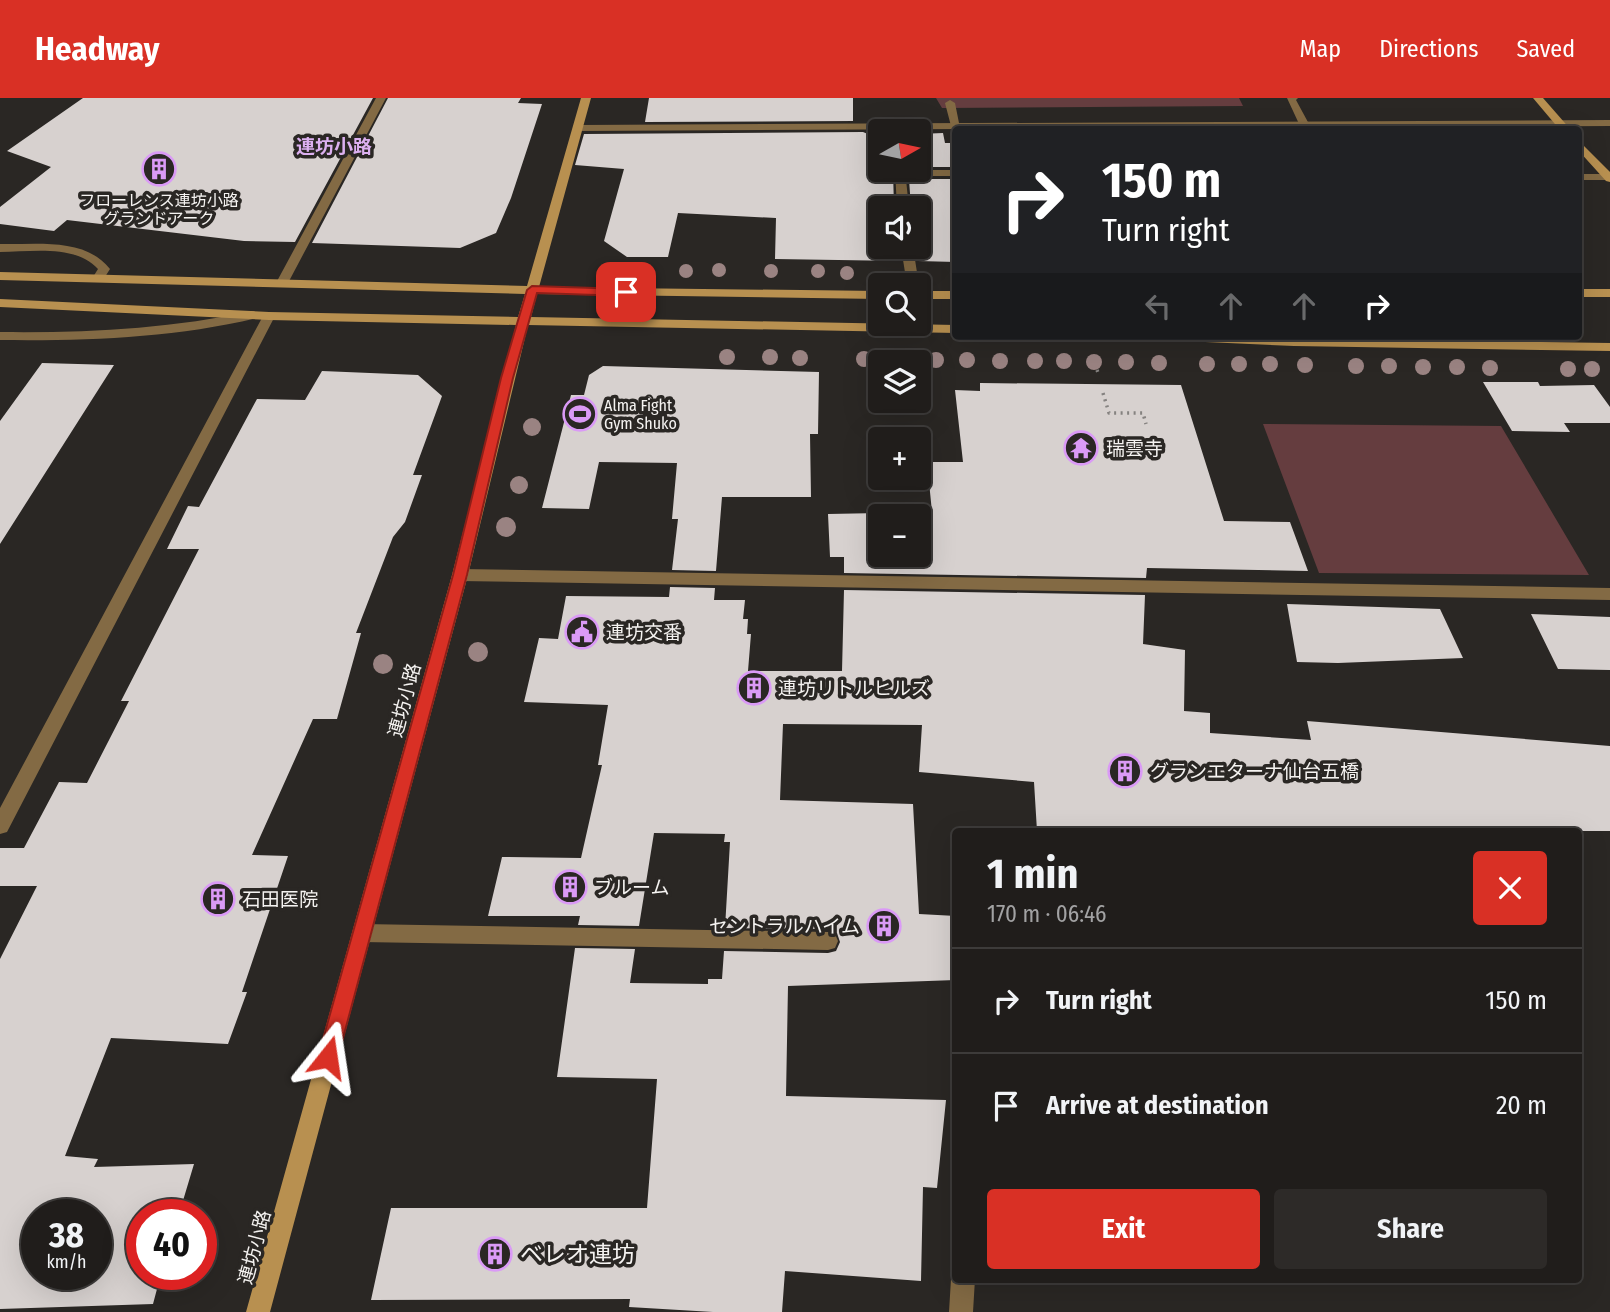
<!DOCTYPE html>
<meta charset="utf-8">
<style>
body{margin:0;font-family:"Fira Sans Condensed","Noto Sans JP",sans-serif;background:#2d2a28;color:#f1f3f6;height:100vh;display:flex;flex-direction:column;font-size:26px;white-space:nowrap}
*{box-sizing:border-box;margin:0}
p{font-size:23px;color:#a2a2a3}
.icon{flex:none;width:38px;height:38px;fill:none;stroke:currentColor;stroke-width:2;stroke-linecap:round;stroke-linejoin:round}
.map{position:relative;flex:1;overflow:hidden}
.panel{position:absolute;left:952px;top:730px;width:630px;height:455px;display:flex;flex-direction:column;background:#201d1b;border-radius:7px;box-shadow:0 7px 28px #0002,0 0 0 2px #3d3b3a}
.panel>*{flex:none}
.guide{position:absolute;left:952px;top:28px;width:630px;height:214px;border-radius:7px;box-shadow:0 7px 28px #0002,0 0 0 2px #3d3b3a;background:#202124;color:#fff;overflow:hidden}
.needle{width:46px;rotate:81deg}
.fabs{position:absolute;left:868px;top:21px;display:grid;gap:14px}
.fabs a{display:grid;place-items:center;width:63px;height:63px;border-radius:7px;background:#201d1b;box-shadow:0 7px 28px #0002,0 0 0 2px #3d3b3a;font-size:35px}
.speed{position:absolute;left:21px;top:1101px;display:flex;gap:14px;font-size:35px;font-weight:700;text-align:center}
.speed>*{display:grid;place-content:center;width:91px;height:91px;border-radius:50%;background:#201d1b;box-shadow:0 7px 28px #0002,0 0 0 2px #3d3b3a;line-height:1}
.speed small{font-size:18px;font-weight:400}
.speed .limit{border:10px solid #d22;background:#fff;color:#111}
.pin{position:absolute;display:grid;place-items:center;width:60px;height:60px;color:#fff;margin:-30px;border-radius:14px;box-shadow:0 4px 10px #0006}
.me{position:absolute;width:77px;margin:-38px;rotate:15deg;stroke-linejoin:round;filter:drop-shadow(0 0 5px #0008)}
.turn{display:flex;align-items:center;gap:24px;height:147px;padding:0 35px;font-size:32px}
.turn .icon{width:91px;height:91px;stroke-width:2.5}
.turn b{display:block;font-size:49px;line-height:60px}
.lanes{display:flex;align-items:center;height:66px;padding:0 35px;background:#0003;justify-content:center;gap:35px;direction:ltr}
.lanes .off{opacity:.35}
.round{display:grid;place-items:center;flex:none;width:74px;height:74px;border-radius:7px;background:#2d2a28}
.summary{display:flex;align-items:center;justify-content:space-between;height:119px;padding:0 35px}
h1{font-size:42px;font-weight:700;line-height:52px}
.action{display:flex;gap:14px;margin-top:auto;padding:14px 35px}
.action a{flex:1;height:80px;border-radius:7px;background:#d93025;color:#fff;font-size:28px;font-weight:700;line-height:80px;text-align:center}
.action a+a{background:#2d2a28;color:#f1f3f6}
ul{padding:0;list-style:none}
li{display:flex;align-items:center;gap:21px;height:105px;padding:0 35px;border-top:2px solid #3d3b3a}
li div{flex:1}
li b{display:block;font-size:26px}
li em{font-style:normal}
header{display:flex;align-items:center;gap:42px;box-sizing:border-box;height:98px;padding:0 35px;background:#d93025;color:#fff}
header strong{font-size:33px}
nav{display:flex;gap:38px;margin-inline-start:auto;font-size:24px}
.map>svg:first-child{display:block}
.green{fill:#653d3f}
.building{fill:#d7d1cf;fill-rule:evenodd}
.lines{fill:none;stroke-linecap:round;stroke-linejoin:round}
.path{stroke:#858280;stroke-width:3.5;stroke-dasharray:2 4.5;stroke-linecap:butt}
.lane{fill:#836a44;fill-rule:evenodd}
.street{fill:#836a44;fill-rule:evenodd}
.secondary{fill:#b89050;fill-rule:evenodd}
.tree{fill:#9a8382}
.route{fill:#d93025;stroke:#8d1f18;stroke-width:2}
.labels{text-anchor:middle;stroke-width:7;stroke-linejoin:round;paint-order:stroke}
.far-poi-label{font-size:16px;fill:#f5f3f1;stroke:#2a2724}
.far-quarter-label{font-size:19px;font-weight:bold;fill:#dcb0f0;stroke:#2a2724}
.poi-label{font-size:19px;fill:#f5f3f1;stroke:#2a2724;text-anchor:start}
.street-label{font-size:19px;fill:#f5f3f1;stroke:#2a2724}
.near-poi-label{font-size:23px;fill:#f5f3f1;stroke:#2a2724;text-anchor:start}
</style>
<header>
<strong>Headway</strong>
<nav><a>Map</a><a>Directions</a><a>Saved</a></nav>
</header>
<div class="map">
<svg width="1610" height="1214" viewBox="0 0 1610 1214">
<rect width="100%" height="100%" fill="#2a2724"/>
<path class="green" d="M936 0H1239L1243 8 942 10Z
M1263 326 1501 328 1589 477 1319 475Z"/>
<path class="building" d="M83 0H373L295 144 244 143 67 122 54 133 0 126V109L51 69 7 53Z
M388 0H521L518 5 542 6 511 100 496 135 460 150 312 145Z
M649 0H853V23L645 24Z
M863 34 880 41V72H893L894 110H880V149H899L901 163 775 161 776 120 678 115 668 159H627L604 143 624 71 575 67 584 36Z
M943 35 945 45H956V69H919V36Z
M909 81H956V164L918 163 916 149H919V110H911Z
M42 265 114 267 0 446V323Z
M603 268 819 274 818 336H810L811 399H722L716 473 672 472 678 421H672L677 365 599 364 589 411 542 410 571 297H584L589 277Z
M322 273 418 277 442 298 413 377H422L405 424 393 439 356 535H361L337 621H313L252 757 288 758 242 894H247L228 946 111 940 65 1058 98 1061 94 1069 194 1066 179 1116H142V1176H161L153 1206 0 1211V861L37 788H0V750H24L59 684 87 685 129 603H121L199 451H167L188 408 199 409 257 301 305 302ZM37 1116H96V1176H37Z
M1483 284H1538L1540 288 1594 287 1610 309V325H1564L1570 334 1512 333Z
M980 285 1181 287 1224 423 1290 424 1308 473 1147 470 1146 480 844 475V459H830L828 416 932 414 927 364H963L955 292 980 293ZM880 418H919V457H880Z
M670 489 715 490 714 502H745L743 521H748L747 536H751L748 573H842L844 492 1145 497 1143 546 1185 552 1184 613 1210 615V635L1311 642 1307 623 1610 648V733H1037L1034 684 919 674 922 627 783 626 780 702 913 706 919 816 956 818V882L788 888 786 998 946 1002 937 1090 923 1089 921 1183 785 1173 782 1214H713L629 1209 630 1201 371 1202 391 1110H647L657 981 557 979 575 850 635 851 630 885 708 886V881H722L724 853 828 855 836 853 840 844 837 835 828 831 725 830 730 744H724L725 736 654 735 639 828 578 827 580 818H488L502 759 581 760 602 667H598L608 607 524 604 539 540 558 541 566 498 669 499Z
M1287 506 1440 511 1463 560 1338 565 1297 564Z
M1531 516 1610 519V572L1558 571Z"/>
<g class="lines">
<path class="path" d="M1097 272 1099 277
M1103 295 1109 315H1143L1146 326"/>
<path class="lane" d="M1287 0H1298L1296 2 1309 26 1308 28H1300Z
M950 2 955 5 960 30 951 28 945 5Z
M956 72V78H900L895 75 900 72Z
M1578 76H1608L1610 82H1578Z
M362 826 828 834 835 836 838 843 835 850 828 852 362 844 355 841 352 835 355 829Z
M954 1172 956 1181H975L973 1214H949L951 1181Z"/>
<path class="street" d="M376 0H386L288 185 286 188H278L276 185Z
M1610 22V28L578 33 573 30 578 27Z
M895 72H905L909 110H897Z
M0 146C37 147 85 139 110 171L103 182 99 183 93 179 98 171C75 146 31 154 0 154Z
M901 149H913L919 187V188L907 187Z
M253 213 259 217 257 220C173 240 87 243 0 242V234C86 235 169 231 253 213Z
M269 214 275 218 7 734 0 736V710L263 218Z
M460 471 1610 490V502L460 483 452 477Z"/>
<path class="secondary" d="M581 0H591L539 189 880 193V201L537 196 531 219 956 227V235L528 227 468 477 270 1214H246L452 477 516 227 269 222 0 209V201L269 214 518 219 525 196 0 182V174L527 188Z
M1533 0H1543L1571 32H1560Z
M1578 42 1610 74V84L1606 83 1578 52Z
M1578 191H1610V199H1578Z
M919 193H956V201H919Z
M1155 238 1610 245V253L1294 248 1161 242Z"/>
</g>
<g class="tree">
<circle cx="719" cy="172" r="7"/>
<circle cx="686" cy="173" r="7"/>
<circle cx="771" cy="173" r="7"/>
<circle cx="818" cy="173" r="7"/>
<circle cx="847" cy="175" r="7"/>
<circle cx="727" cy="259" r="8"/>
<circle cx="770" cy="259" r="8"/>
<circle cx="800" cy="260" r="8"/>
<circle cx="864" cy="261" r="8"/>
<circle cx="936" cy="262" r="8"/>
<circle cx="967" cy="262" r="8"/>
<circle cx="1000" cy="263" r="8"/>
<circle cx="1035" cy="263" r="8"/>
<circle cx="1064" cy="263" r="8"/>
<circle cx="1094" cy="264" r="8"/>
<circle cx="1126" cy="264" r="8"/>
<circle cx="1159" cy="265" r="8"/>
<circle cx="1207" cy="266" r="8"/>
<circle cx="1239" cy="266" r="8"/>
<circle cx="1270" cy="266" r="8"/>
<circle cx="1305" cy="267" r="8"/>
<circle cx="1356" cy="268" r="8"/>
<circle cx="1389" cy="268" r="8"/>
<circle cx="1423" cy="269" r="8"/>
<circle cx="1457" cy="269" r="8"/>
<circle cx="1490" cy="270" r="8"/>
<circle cx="1568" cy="271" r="8"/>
<circle cx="1592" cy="271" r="8"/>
<circle cx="532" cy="329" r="9"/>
<circle cx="519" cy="387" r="9"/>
<circle cx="506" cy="429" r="10"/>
<circle cx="478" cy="554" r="10"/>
<circle cx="383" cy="566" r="10"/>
</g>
<path class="route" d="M532 188 626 191 632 194 626 198 537 195 513 280 467 477 338 959 335 965 328 968 321 965 318 959 453 477 501 280 527 192Z"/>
<defs>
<symbol id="building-ring" viewBox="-11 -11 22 22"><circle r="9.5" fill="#2a2724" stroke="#da9af6" stroke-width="1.5"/><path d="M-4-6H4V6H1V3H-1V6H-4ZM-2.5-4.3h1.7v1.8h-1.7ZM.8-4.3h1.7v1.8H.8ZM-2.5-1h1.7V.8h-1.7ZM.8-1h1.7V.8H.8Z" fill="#da9af6"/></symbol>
<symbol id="stadium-ring" viewBox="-11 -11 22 22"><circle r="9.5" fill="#2a2724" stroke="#da9af6" stroke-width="1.5"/><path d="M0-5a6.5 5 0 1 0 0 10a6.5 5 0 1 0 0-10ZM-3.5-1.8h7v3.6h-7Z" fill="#da9af6"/></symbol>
<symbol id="temple-ring" viewBox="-11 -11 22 22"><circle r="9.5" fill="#2a2724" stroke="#da9af6" stroke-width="1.5"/><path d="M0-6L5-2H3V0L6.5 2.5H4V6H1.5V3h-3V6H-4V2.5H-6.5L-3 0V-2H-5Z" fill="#da9af6"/></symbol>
<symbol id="civic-ring" viewBox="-11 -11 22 22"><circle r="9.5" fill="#2a2724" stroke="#da9af6" stroke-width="1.5"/><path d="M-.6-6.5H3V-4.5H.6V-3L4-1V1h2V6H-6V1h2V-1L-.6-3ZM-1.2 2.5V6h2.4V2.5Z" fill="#da9af6"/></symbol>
</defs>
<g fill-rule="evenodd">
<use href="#building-ring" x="140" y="52" width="38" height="38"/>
<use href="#stadium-ring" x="561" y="297" width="38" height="38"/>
<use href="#temple-ring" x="1062" y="331" width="38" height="38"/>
<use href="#civic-ring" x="563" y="515" width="38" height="38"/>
<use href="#building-ring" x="735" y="571" width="38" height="38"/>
<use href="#building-ring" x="1106" y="654" width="38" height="38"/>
<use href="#building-ring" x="551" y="770" width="38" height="38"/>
<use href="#building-ring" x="199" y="782" width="38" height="38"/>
<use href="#building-ring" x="865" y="809" width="38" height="38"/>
<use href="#building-ring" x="476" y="1137" width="38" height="38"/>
</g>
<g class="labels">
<g class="far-poi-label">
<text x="159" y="108">フローレンス連坊小路<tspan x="159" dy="18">グランドアーク</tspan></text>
<text x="604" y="313" text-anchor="start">Alma Fight<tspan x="604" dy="18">Gym Shuko</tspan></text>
</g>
<g class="far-quarter-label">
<text x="334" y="55">連坊小路</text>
</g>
<g class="poi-label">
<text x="1106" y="357">瑞雲寺</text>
<text x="606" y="541">連坊交番</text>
<text x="778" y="597">連坊リトルヒルズ</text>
<text x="1150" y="680">グランエターナ仙台五橋</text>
<text x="594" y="796">ブルーム</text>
<text x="242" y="808">石田医院</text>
<text x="860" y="835" text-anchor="end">セントラルハイム</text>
</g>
<g class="street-label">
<text transform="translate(404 602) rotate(-75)" y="7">連坊小路</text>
<text transform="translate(254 1149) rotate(-75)" y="7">連坊小路</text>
</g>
<g class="near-poi-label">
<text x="520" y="1164">ベレオ連坊</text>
</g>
</g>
</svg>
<div class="fabs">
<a><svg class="needle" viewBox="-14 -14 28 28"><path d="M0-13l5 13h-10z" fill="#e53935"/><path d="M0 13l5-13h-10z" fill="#a2a2a3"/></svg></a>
<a><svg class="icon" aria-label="sound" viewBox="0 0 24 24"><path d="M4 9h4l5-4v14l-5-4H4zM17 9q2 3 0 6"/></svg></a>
<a><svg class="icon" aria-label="search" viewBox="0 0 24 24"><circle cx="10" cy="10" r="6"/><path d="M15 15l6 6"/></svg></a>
<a><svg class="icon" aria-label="layers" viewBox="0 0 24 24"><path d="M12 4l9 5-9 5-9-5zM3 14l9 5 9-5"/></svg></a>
<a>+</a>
<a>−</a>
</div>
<div class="speed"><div>38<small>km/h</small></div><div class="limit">40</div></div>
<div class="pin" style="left:626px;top:194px;background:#d93025"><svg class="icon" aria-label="arrive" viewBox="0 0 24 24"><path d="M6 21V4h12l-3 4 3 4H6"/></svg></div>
<svg class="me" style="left:328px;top:959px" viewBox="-20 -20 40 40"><path d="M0-17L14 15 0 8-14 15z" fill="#d93025" stroke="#fff" stroke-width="4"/></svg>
<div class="guide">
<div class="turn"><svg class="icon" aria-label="right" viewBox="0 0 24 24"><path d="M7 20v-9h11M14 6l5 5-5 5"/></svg><div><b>150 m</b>Turn right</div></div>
<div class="lanes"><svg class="icon off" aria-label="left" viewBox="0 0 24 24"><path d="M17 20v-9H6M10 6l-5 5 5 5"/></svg><svg class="icon off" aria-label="ahead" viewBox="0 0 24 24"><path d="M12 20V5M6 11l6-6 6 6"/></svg><svg class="icon off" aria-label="ahead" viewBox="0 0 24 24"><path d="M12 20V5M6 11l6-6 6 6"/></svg><svg class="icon" aria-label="right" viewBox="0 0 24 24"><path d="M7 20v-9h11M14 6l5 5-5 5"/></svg></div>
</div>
<section class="panel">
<div class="summary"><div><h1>1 min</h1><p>170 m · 06:46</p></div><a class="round" style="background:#d93025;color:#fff"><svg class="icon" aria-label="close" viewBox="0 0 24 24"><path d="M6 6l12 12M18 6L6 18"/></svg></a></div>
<ul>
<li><svg class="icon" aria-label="right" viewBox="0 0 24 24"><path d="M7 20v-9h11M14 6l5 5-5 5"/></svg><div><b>Turn right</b></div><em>150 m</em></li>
<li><svg class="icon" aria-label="arrive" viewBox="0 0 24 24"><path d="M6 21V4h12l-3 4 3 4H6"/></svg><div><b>Arrive at destination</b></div><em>20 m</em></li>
</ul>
<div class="action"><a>Exit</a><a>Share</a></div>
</section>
</div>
